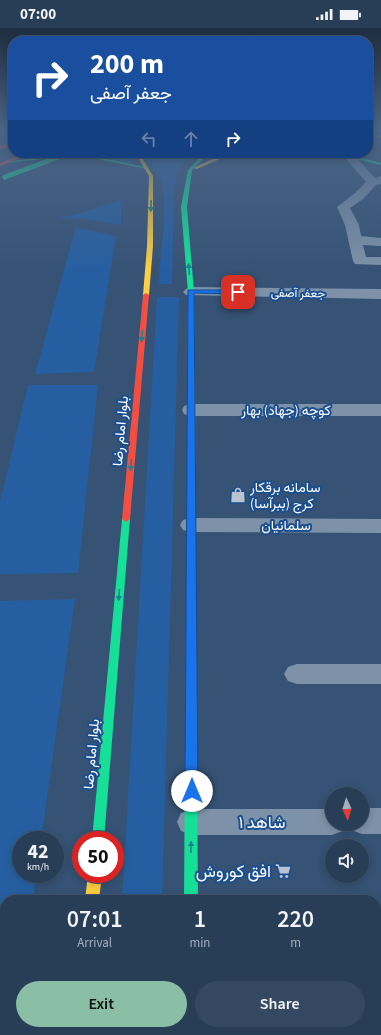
<!DOCTYPE html>
<meta charset="utf-8">
<style>
body{margin:0;font-family:"Source Sans 3",Vazirmatn,sans-serif;background:#344961;color:#f1f3f6;height:100vh;display:flex;flex-direction:column;font-size:15px;white-space:nowrap}
*{box-sizing:border-box;margin:0}
p{font-size:13px;color:#a5aeba}
.icon{flex:none;width:22px;height:22px;fill:none;stroke:currentColor;stroke-width:2;stroke-linecap:round;stroke-linejoin:round}
.map{position:relative;flex:1;overflow:hidden}
.sheet{position:absolute;left:0px;top:867px;width:381px;height:140px;display:flex;flex-direction:column;background:#283e57;border-radius:16px 16px 0 0;box-shadow:0 2px 10px #0003,0 0 0 1px #44576d}
.sheet>*{flex:none}
.hud{position:absolute;left:8px;top:8px;width:365px;height:122px;border-radius:16px;box-shadow:0 2px 10px #0003,0 0 0 1px #44576d;background:#1a4fa0;color:#fff;overflow:hidden}
.needle{width:26px;rotate:176deg}
.tools{position:absolute;left:325px;top:759px;display:grid;gap:8px}
.tools a{display:grid;place-items:center;width:44px;height:44px;border-radius:50%;background:#283e57;box-shadow:0 2px 10px #0003,0 0 0 1px #44576d;font-size:20px}
.speed{position:absolute;left:12px;top:803px;display:flex;gap:8px;font-size:20px;font-weight:700;text-align:center}
.speed>*{display:grid;place-content:center;width:52px;height:52px;border-radius:50%;background:#283e57;box-shadow:0 2px 10px #0003,0 0 0 1px #44576d;line-height:1}
.speed small{font-size:10px;font-weight:400}
.speed .limit{border:6px solid #d22;background:#fff;color:#111}
.pin{position:absolute;display:grid;place-items:center;width:34px;height:34px;color:#fff;margin:-17px;border-radius:8px;box-shadow:0 2px 6px #0006}
.me{position:absolute;width:44px;margin:-22px;rotate:0deg;stroke-linejoin:round;filter:drop-shadow(0 0 3px #0008)}
.turn{display:flex;align-items:center;gap:14px;height:84px;padding:0 16px;font-size:18px}
.turn .icon{width:52px;height:52px;stroke-width:2.5}
.turn b{display:block;font-size:28px;line-height:34px}
.lanes{display:flex;align-items:center;height:38px;padding:0 16px;background:#0003;justify-content:center;gap:20px;direction:ltr}
.lanes .off{opacity:.35}
.eta{display:flex;justify-content:space-evenly;align-items:center;height:68px;text-align:center}
.eta b{font-size:24px;font-weight:600;line-height:28px}
.button{display:flex;gap:8px;margin-top:auto;padding:8px 16px}
.button a{flex:1;height:46px;border-radius:24px;background:#8abfa5;color:#111;font-size:16px;font-weight:600;line-height:46px;text-align:center}
.button a+a{background:#344961;color:#f1f3f6}
.status{display:flex;justify-content:space-between;align-items:center;height:28px;padding:0 20px;background:#283e57;direction:ltr}
.status svg{height:11px;fill:currentColor}
.map>svg:first-child{display:block}
.green{fill:#265fa1}
.lines{fill:none;stroke-linecap:round;stroke-linejoin:round}
.street{fill:#7d92a8;fill-rule:evenodd}
.fast{fill:#16e098;fill-rule:evenodd}
.slow{fill:#ffcf43;fill-rule:evenodd}
.jam{fill:#f24e42;fill-rule:evenodd}
.fast-bridge{stroke:#16e098;stroke-width:5}
.oneway{fill:#198292}
.route{fill:#1a73e8;stroke:#114b97}
.labels{text-anchor:middle;stroke-width:4;stroke-linejoin:round;paint-order:stroke}
.far-street-label{font-size:12px;fill:#fff;stroke:#1b4f8f}
.street-label{font-size:14px;fill:#fff;stroke:#1b4f8f}
.poi-label{font-size:14px;fill:#fff;stroke:#1b4f8f;text-anchor:start}
.near-street-label{font-size:17px;fill:#fff;stroke:#1b4f8f}
.near-poi-label{font-size:17px;fill:#fff;stroke:#1b4f8f;text-anchor:end}
</style>
<div class="status"><b>07:00</b><svg viewBox="0 0 49 12"><path d="M0 12V9h3v3zM5 12V6h3v6zM10 12V3h3v9zM15 12V0h3v12zM26 1h20v11H26zM47 4h2v5h-2z"/></svg></div>
<div class="map">
<svg width="381" height="1007" viewBox="0 0 381 1007">
<rect width="100%" height="100%" fill="#365274"/>
<path class="green" d="M80 125H127L133 136 99 128 77 126Z
M142 125H189L177 146 174 161 172 256H158C160 234 168 175 162 156 158 144 150 135 142 125Z
M121 172V197L85 191 57 190 78 186Z
M76 199 116 208 94 344 35 346Z
M157 269H179L162 872H122Z
M28 357H98L78 545 0 546V474Z
M75 571 41 812H21V846H37L33 872H5V1002H15L14 1007H0V573Z
M115 1002H159L158 1007H114Z"/>
<g class="lines">
<path class="street" d="M345 126H353L375 150 381 148V156L376 157 363 171 350 180 359 197 361 208 381 210V218L363 217 366 229H381V237L355 236 353 233 345 197 337 179 355 165 366 154 345 130 343 128Z
M191 259 381 261V271L186 267 183 264 186 261Z
M191 376H381V388H191L184 386 182 382 184 378Z
M191 490 381 491V505L191 504 183 502 180 497 183 492Z
M297 636H381V656H297L288 653 284 646 288 639Z
M362 780H381V806H362L351 802 348 796H362Z
M192 781H332V796H346L343 803 332 807H192L181 803 177 794 181 785Z"/>
<path class="fast" d="M204 125H209L192 142 187 179 194 264 195 346 191 348 187 346 188 264 181 179 188 142Z
M317 125H342L381 135V137L348 129Z
M71 126 98 129 149 140 147 141 98 131 71 128 6 135 4 134Z
M126 488 130 491 104 812H92L122 491Z
M191 594 195 595 196 598 198 872H184L186 598 187 595Z
M182 1002H196L197 1007H181Z"/>
<path class="slow" d="M368 105 381 108V110L368 107Z
M135 125H139L153 148V218L149 267 146 269 143 267 147 218 149 148Z
M237 125H245L220 131 197 141 193 140 217 129Z
M188 344H194L195 346 196 598 195 601H187L186 598Z
M88 846H102L99 872H85Z
M74 1002H88L89 1007H73Z"/>
<path class="jam" d="M13 114V117L0 121V118Z
M27 125H33L0 138V135Z
M146 265 149 267 130 491 126 494 122 491 143 267Z"/>
<path class="fast-bridge" d="M5 149 69 125"/>
</g>
<defs><path id="oneway-solid" d="M-6-.8H1V-3.2L6.5 0L1 3.2V.8H-6Z"/></defs>
<g class="oneway">
<use href="#oneway-solid" transform="translate(151 178) rotate(92)"/>
<use href="#oneway-solid" transform="translate(189 241) rotate(-94)"/>
<use href="#oneway-solid" transform="translate(142 308) rotate(95)"/>
<use href="#oneway-solid" transform="translate(131 437) rotate(95)"/>
<use href="#oneway-solid" transform="translate(119 567) rotate(95)"/>
<use href="#oneway-solid" transform="translate(191 819) rotate(-89)"/>
</g>
<linearGradient id="sky" x2="0" y2="1"><stop stop-color="#1e2d40"/><stop offset="0.42" stop-color="#4c6688"/><stop offset="1" stop-color="#4c6688" stop-opacity="0"/></linearGradient>
<rect width="381" height="242" fill="url(#sky)"/>
<path class="route" d="M188 262H238L241 264 238 266 194 265 198 763 196 767 192 768 187 767 185 763Z"/>
<defs>
<symbol id="shop-bare" viewBox="-9 -9 18 18"><path d="M-5-2.5h2.3a2.7 3.5 0 0 1 5.4 0H5L5.5 6h-11ZM-1.5-2.5h3a1.5 2.3 0 0 0-3 0Z" fill="#b9c2ce" stroke="#1b4f8f" stroke-width="2.5" paint-order="stroke"/></symbol>
<symbol id="supermarket-bare" viewBox="-9 -9 18 18"><path d="M-6-5.5h2.5l.6 2H6L4.5 2H-2.5L-4.4-4H-6ZM-1.5 3.2a1.3 1.3 0 1 0 .1 0ZM3 3.2a1.3 1.3 0 1 0 .1 0Z" fill="#b9c2ce" stroke="#1b4f8f" stroke-width="2.5" paint-order="stroke"/></symbol>
</defs>
<g fill-rule="evenodd">
<use href="#shop-bare" x="227" y="456" width="22" height="22"/>
<use href="#supermarket-bare" x="272" y="832" width="22" height="22"/>
</g>
<g class="labels">
<g class="far-street-label">
<text transform="translate(298 265) rotate(1)" y="4">جعفر آصفی</text>
</g>
<g class="street-label">
<text x="286" y="387">کوچه (جهاد) بهار</text>
<text transform="translate(120 403) rotate(-85)" y="5">بلوار امام رضا</text>
<text x="286" y="502">سلمانیان</text>
<text transform="translate(91 726) rotate(-85)" y="5">بلوار امام رضا</text>
</g>
<g class="poi-label">
<text x="250" y="464">سامانه برقکار<tspan x="250" dy="16">کرج (ببرآسا)</tspan></text>
</g>
<g class="near-street-label">
<text x="262" y="800">شاهد ۱</text>
</g>
<g class="near-poi-label">
<text x="271" y="849">افق کوروش</text>
</g>
</g>
</svg>
<div class="tools">
<a><svg class="needle" viewBox="-14 -14 28 28"><path d="M0-13l5 13h-10z" fill="#e53935"/><path d="M0 13l5-13h-10z" fill="#a5aeba"/></svg></a>
<a><svg class="icon" aria-label="sound" viewBox="0 0 24 24"><path d="M4 9h4l5-4v14l-5-4H4zM17 9q2 3 0 6"/></svg></a>
</div>
<div class="speed"><div>42<small>km/h</small></div><div class="limit">50</div></div>
<div class="pin" style="left:238px;top:264px;background:#d93025"><svg class="icon" aria-label="arrive" viewBox="0 0 24 24"><path d="M6 21V4h12l-3 4 3 4H6"/></svg></div>
<svg class="me" style="left:192px;top:763px" viewBox="-20 -20 40 40"><circle r="19" fill="#fff"/><path d="M0-13L10 11 0 6-10 11z" fill="#1a73e8"/></svg>
<div class="hud">
<div class="turn"><svg class="icon" aria-label="right" viewBox="0 0 24 24"><path d="M7 20v-9h11M14 6l5 5-5 5"/></svg><div><b>200 m</b>جعفر آصفی</div></div>
<div class="lanes"><svg class="icon off" aria-label="left" viewBox="0 0 24 24"><path d="M17 20v-9H6M10 6l-5 5 5 5"/></svg><svg class="icon off" aria-label="ahead" viewBox="0 0 24 24"><path d="M12 20V5M6 11l6-6 6 6"/></svg><svg class="icon" aria-label="right" viewBox="0 0 24 24"><path d="M7 20v-9h11M14 6l5 5-5 5"/></svg></div>
</div>
<section class="sheet">
<div class="eta">
<div><b>07:01</b><p>Arrival</p></div>
<div><b>1</b><p>min</p></div>
<div><b>220</b><p>m</p></div>
</div>
<div class="button"><a>Exit</a><a>Share</a></div>
</section>
</div>
